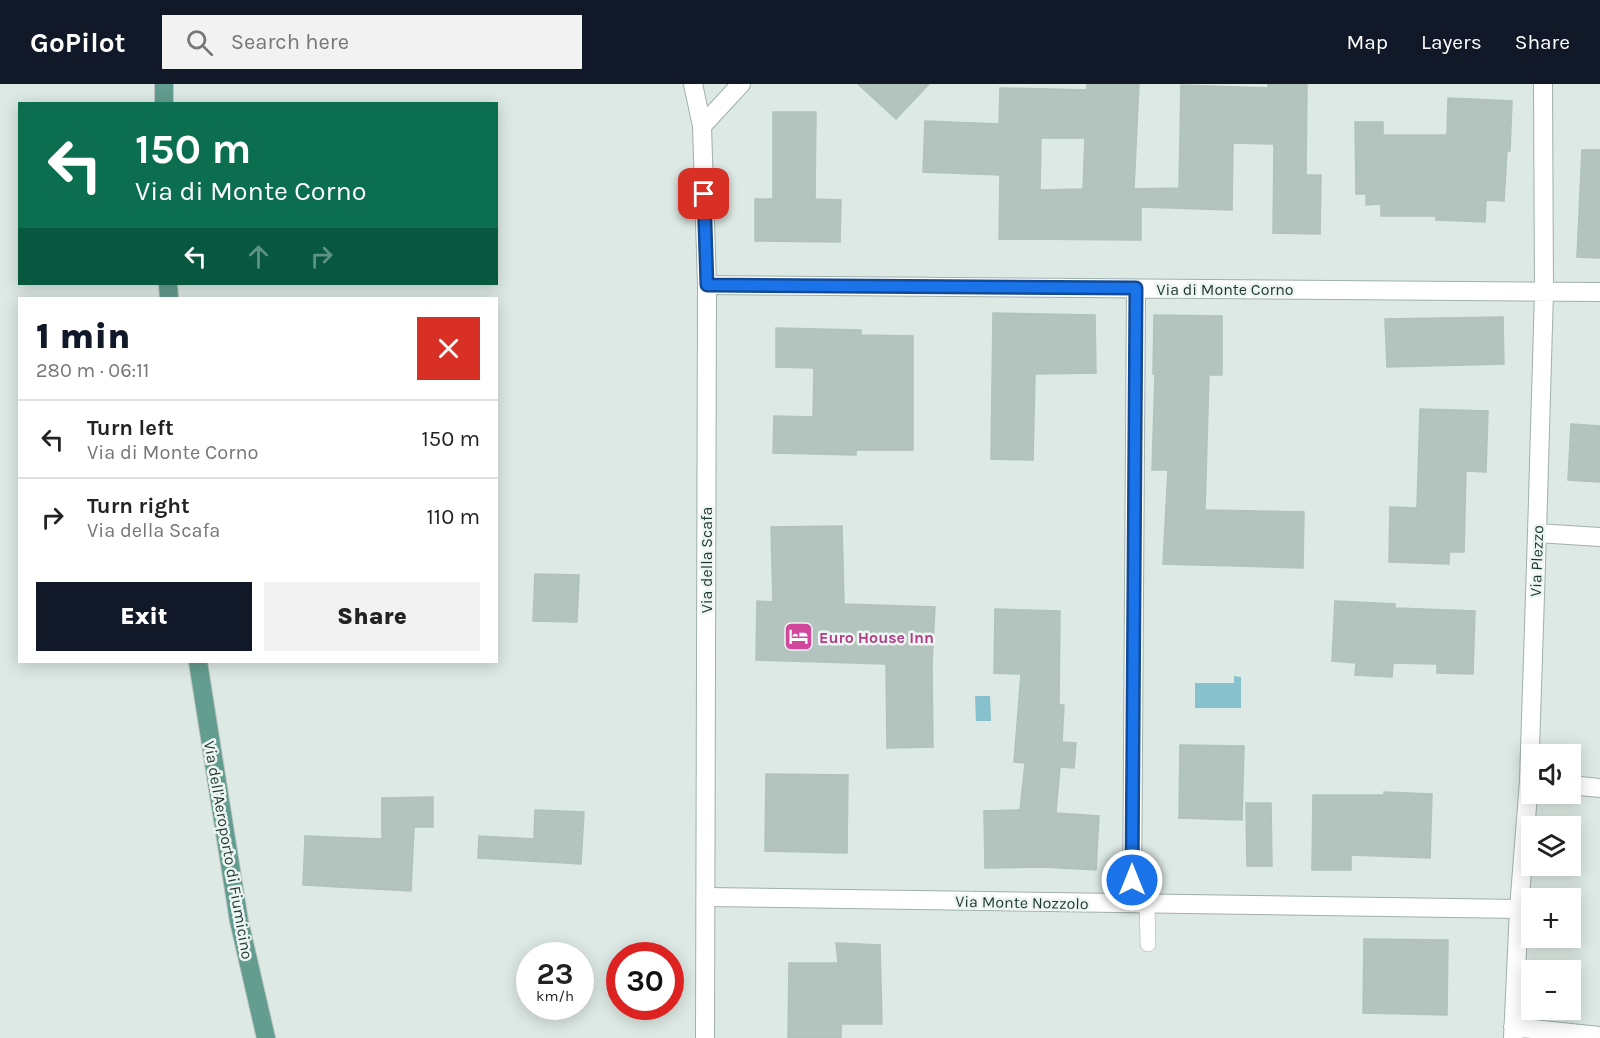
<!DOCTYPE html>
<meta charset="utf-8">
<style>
body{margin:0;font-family:Karla,sans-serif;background:#f2f2f2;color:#222;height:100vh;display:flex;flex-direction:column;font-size:22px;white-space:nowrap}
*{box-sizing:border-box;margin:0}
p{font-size:20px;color:#767676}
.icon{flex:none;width:33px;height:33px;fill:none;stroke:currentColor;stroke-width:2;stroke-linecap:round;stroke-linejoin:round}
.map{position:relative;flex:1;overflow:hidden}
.details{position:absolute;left:18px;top:213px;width:480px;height:366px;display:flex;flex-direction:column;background:#fff;border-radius:0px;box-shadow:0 3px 15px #0003}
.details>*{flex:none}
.banner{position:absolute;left:18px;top:18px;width:480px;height:183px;border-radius:0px;box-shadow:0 3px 15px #0003;background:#0b6e4f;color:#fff;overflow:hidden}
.tools{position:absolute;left:1521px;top:660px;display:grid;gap:12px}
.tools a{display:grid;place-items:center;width:60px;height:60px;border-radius:0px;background:#fff;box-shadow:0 3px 15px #0003;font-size:30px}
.speed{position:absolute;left:516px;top:858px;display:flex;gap:12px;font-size:30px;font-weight:700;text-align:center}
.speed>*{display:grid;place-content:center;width:78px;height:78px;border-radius:50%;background:#fff;box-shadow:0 3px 15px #0003;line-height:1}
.speed small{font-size:15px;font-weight:400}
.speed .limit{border:9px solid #d22;background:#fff;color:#111}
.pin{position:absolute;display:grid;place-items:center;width:51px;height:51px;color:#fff;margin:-26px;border-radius:12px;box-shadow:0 3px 9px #0006}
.me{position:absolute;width:66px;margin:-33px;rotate:0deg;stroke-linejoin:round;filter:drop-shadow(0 0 4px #0008)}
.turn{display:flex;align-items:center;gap:21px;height:126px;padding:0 18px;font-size:27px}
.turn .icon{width:78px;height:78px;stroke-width:2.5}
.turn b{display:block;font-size:42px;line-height:51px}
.lanes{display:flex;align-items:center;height:57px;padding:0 18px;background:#0003;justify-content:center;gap:30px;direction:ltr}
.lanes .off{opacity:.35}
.round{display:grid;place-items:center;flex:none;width:63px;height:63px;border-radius:0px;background:#f2f2f2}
.overview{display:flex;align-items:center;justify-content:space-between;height:102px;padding:0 18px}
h1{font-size:36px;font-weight:800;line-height:45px;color:#111827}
.button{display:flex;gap:12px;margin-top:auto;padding:12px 18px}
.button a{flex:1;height:69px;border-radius:0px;background:#111827;color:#fff;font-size:24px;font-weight:800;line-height:69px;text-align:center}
.button a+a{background:#f2f2f2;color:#222}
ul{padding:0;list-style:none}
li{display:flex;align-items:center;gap:18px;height:78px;padding:0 18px;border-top:2px solid #e0e0e0}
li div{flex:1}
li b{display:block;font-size:22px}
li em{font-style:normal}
header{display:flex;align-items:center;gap:36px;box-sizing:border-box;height:84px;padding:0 30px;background:#111827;color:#fff}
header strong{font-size:28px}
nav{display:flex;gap:33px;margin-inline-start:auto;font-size:21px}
.search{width:420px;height:54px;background:#f2f2f2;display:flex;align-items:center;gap:15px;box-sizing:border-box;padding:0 21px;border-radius:0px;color:#767676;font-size:22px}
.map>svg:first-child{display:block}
.water{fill:#86c1cd}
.building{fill:#b3c3bd;stroke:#b0c2bb;stroke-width:1.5;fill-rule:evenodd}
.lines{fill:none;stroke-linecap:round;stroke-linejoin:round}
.service-casing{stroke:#a0b0ab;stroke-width:16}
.minor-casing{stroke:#a0b0ab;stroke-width:20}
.tertiary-casing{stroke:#a0b0ab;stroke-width:20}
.primary-casing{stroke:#bcc3c1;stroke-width:20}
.service{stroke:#fff;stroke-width:15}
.minor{stroke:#fff;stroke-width:18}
.tertiary{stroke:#fff;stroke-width:18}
.primary{stroke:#639d8f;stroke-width:18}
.route-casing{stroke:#114b97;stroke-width:15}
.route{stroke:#1a73e8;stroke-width:10}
.labels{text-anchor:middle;stroke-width:5;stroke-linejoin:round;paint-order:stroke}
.street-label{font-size:16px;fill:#1f3731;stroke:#edf6f2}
.hotel-label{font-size:16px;font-weight:bold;fill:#b23c85;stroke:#edf6f2;text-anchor:start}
</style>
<header>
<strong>GoPilot</strong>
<div class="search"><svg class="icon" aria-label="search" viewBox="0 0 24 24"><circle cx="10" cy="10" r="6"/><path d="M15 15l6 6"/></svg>Search here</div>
<nav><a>Map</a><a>Layers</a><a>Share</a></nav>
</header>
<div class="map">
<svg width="1600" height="954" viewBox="0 0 1600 954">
<rect width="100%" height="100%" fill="#dde9e4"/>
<path class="water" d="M1234 592 1241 593V624H1195V599H1234Z
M975 612H990L991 637H976Z"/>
<path class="building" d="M858 0H929L896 35Z
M1087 0H1139L1134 105 1179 104 1181 1 1268 4V0H1307L1306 91H1321L1320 150 1273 149 1274 60 1233 59 1232 126 1141 123V156L999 155 1000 91 923 88 925 37 999 40 1000 4 1087 6ZM1041 54H1085L1083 105 1040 106Z
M1448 14 1512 17 1510 67H1507L1504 117 1486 116 1485 138 1436 136V132H1381V120L1366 121V110H1356L1355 38H1383V51H1447Z
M773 28H816L815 115 841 116 840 158 755 157V115H773Z
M1582 66H1600V174L1577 173Z
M993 229 1095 231 1096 289 1035 290 1033 376 991 375Z
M1154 231 1222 232V291H1209L1205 426 1304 428 1303 484 1163 480 1168 386H1152L1155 290H1153Z
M1503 233 1504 280 1387 283 1385 235Z
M776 244 861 246V251L913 252V366H856V371L773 369 774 332 813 333 814 284 776 283Z
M1420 325 1488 327 1486 388 1466 387 1464 468H1449V480L1389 478 1390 423 1417 424Z
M1571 340 1600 342V398L1568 396Z
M842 442 844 520 935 523 932 581 933 663 887 664 886 580 756 576 757 517 773 518 771 443Z
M535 490 579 491 577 538 533 537Z
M1335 517 1395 520V524L1475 527 1473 590 1437 589V580L1393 579 1392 593 1355 591 1356 579 1332 577Z
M995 525 1060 527 1059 621H1064L1062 658 1076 659 1074 684 1060 683 1056 729 1099 732 1096 786 1043 783 985 784 984 727 1020 726 1025 679 1014 678 1021 590 994 589Z
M1180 661 1244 662 1242 736 1179 734Z
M766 690 848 691 847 769 765 767Z
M1384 708 1432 710 1430 774 1351 771V786H1312L1313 711H1384Z
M433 713V743H414L411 807 303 801 305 752 382 755V714Z
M1246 719H1271L1272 782H1247Z
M535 726 584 728 581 780 478 774 479 752 534 755Z
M1364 855 1448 856 1447 931 1363 929Z
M836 859 880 861 882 940H841V954H788L789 879H838Z"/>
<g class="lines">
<defs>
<path id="service" d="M1147 820 1148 860"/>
<path id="minor" d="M702 42 741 0
M707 201 1600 208
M1537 449 1600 453
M1570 701 1600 704
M706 813 1519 825
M1132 819 1136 205
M1513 943 1600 952
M1513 954 1519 825 1529 697 1537 449 1544 208 1543 0"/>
<path id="tertiary" d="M693 0 702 42 707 201 705 954"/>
<path id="primary" d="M164 0V20
M168 200 169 214
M198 578 239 837 266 954"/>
</defs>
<use href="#service" class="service-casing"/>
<use href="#minor" class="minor-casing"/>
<use href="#tertiary" class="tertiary-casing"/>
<use href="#primary" class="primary-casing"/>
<use href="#service" class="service"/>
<use href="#minor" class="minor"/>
<use href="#tertiary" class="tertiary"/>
<use href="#primary" class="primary"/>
</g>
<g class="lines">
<defs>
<path id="route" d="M704 110 707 201 1136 204 1132 796"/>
</defs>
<use href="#route" class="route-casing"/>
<use href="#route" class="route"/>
</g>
<defs>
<symbol id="hotel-square" viewBox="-11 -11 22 22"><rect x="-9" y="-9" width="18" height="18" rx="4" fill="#d1479c" stroke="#edf6f2"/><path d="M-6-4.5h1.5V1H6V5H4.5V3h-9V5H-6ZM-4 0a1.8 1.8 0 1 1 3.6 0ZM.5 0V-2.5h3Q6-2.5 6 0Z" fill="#fff"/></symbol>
</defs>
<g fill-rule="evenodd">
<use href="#hotel-square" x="782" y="536" width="33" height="33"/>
</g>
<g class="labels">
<g class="street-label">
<text x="1225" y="211">Via di Monte Corno</text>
<text transform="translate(706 476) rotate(-90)" y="6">Via della Scafa</text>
<text transform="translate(1536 477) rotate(-88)" y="6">Via Plezzo</text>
<text transform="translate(229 766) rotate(80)" y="6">Via dell'Aeroporto di Fiumicino</text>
<text transform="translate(1022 818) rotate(1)" y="6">Via Monte Nozzolo</text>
</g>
<g class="hotel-label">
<text x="819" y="559">Euro House Inn</text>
</g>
</g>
</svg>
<div class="tools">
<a><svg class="icon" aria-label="sound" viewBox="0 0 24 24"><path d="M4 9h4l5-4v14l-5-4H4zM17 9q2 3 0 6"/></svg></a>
<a><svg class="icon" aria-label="layers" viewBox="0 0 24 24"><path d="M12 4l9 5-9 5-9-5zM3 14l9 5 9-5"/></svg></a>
<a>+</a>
<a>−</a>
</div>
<div class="speed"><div>23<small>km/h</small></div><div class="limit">30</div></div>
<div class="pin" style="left:704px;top:110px;background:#d93025"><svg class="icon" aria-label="arrive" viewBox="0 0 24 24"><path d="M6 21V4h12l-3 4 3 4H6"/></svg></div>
<svg class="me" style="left:1132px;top:796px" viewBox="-20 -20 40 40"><circle r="17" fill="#1a73e8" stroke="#fff" stroke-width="3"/><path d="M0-11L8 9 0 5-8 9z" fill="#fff"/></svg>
<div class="banner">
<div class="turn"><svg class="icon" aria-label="left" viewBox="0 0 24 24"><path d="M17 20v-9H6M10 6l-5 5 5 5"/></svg><div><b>150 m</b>Via di Monte Corno</div></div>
<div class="lanes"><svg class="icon" aria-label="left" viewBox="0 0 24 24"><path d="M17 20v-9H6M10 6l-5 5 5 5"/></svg><svg class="icon off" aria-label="ahead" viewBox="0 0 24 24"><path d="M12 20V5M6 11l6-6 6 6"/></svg><svg class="icon off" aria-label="right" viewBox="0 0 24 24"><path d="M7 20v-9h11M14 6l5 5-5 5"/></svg></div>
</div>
<section class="details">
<div class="overview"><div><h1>1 min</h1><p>280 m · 06:11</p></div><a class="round" style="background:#d93025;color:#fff"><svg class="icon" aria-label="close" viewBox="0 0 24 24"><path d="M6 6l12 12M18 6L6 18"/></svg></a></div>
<ul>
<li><svg class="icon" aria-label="left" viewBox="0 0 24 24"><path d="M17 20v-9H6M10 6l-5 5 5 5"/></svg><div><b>Turn left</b><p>Via di Monte Corno</p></div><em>150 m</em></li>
<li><svg class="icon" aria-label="right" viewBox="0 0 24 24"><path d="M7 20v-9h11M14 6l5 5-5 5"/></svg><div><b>Turn right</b><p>Via della Scafa</p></div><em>110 m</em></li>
</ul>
<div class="button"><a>Exit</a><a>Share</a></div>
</section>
</div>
